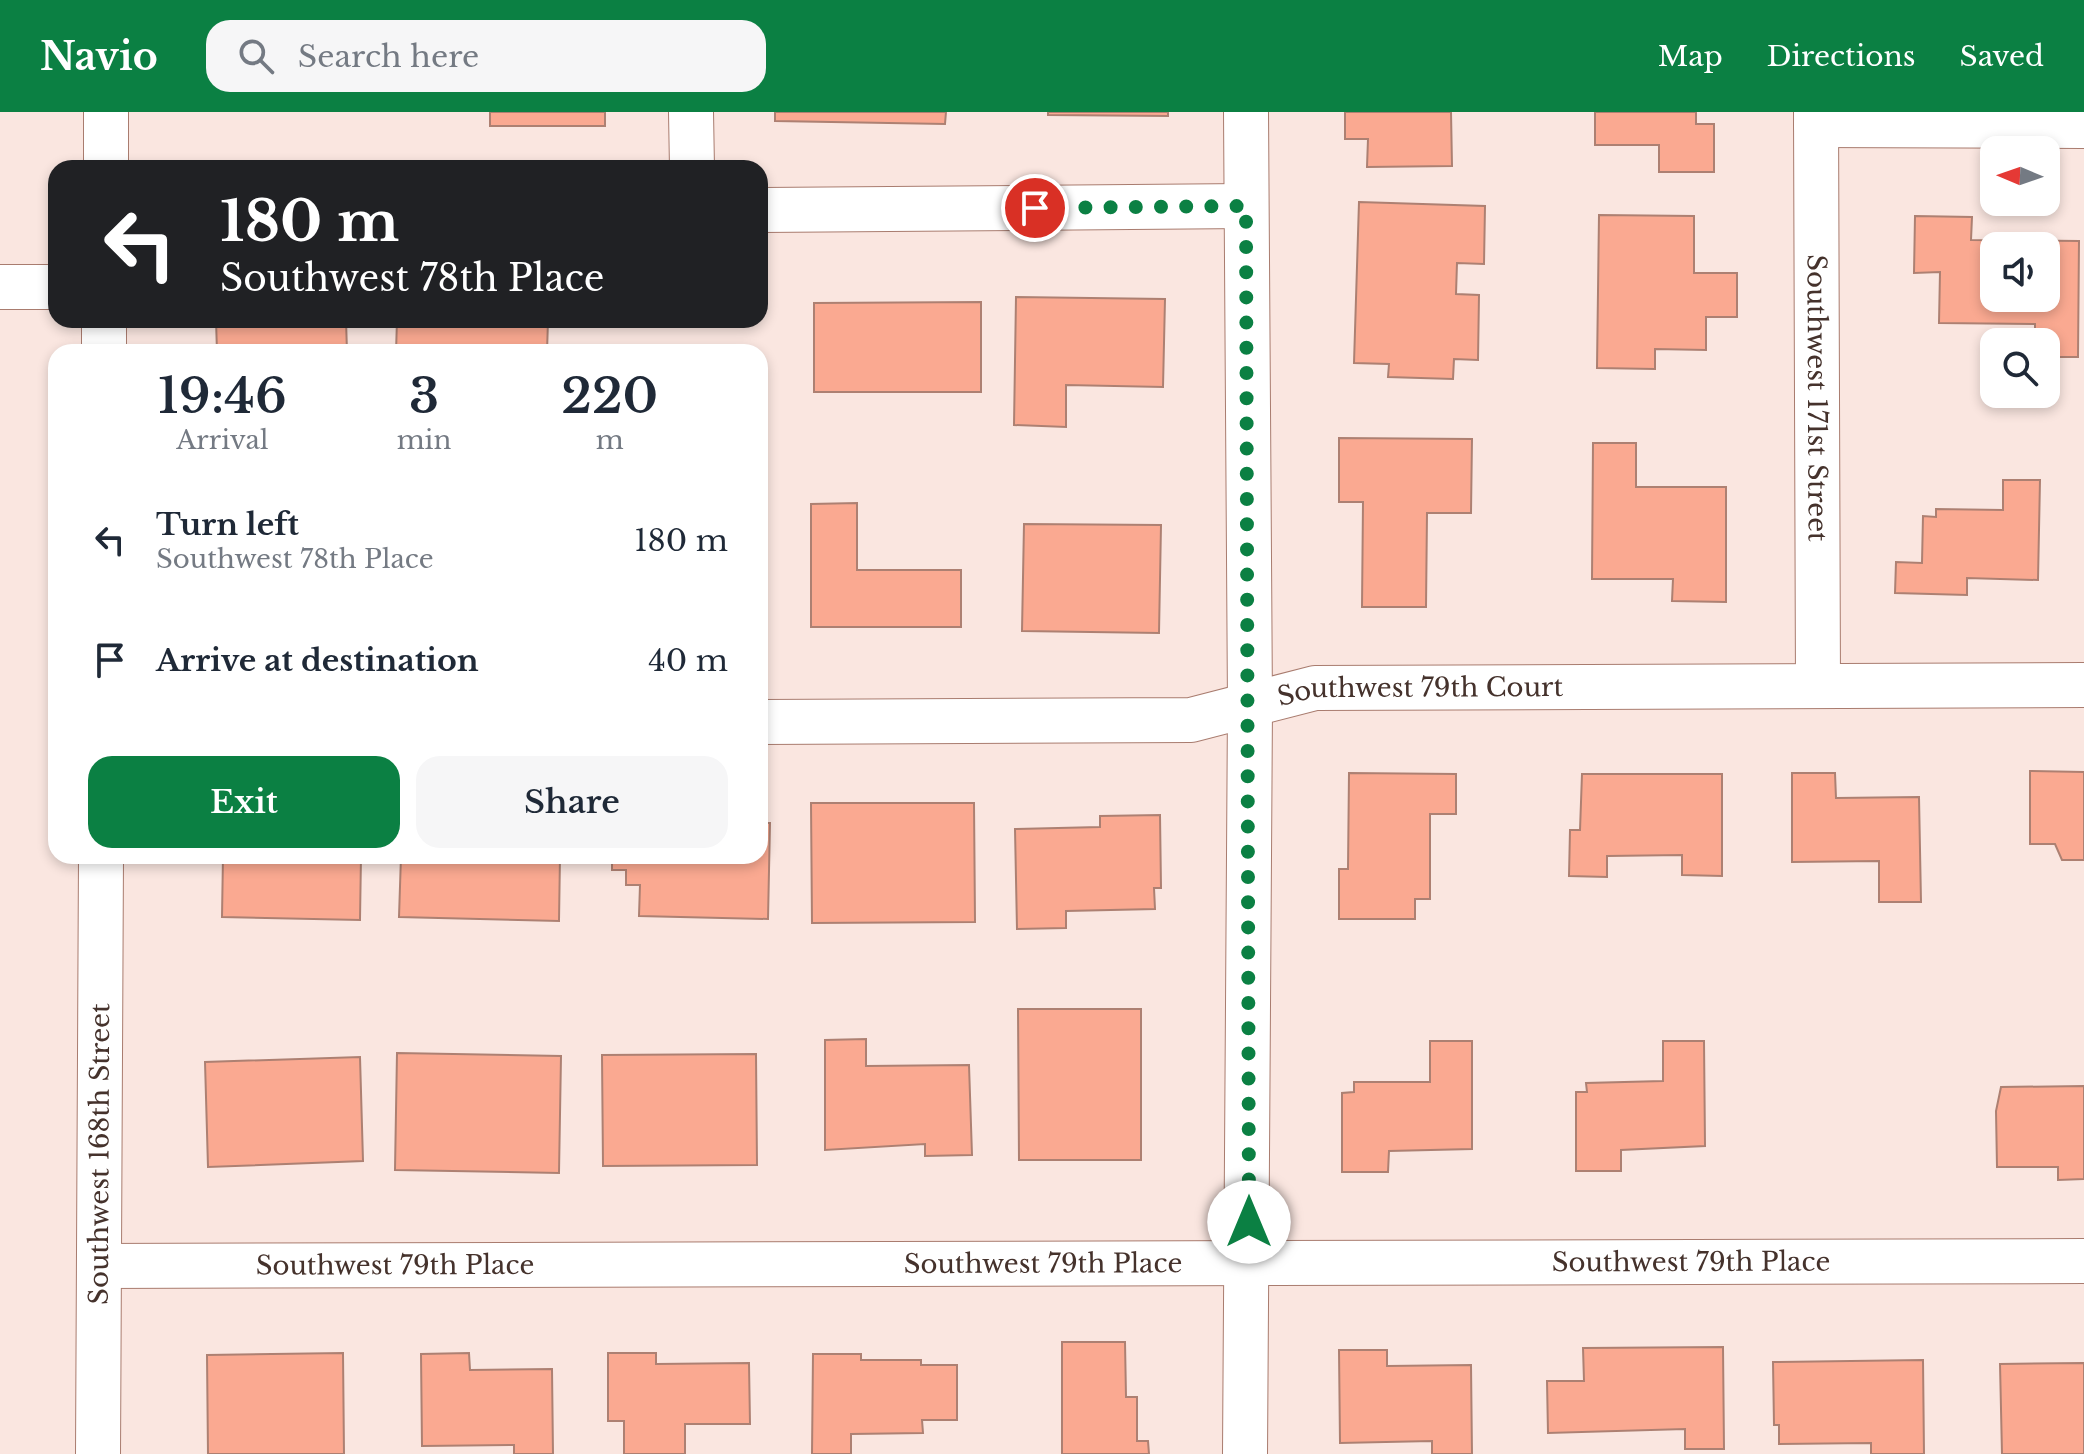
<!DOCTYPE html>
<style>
body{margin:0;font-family:"Libre Baskerville",serif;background:#f6f6f7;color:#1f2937;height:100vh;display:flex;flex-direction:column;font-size:30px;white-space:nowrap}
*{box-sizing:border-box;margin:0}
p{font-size:26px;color:#747a83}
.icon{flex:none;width:44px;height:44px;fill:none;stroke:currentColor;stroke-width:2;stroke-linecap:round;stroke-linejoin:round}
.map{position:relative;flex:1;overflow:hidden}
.sheet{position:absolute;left:48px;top:232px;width:720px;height:520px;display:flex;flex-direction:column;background:#fff;border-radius:24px;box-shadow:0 4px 12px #0003}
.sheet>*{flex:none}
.top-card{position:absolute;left:48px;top:48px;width:720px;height:168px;border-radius:24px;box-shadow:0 4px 12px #0003;background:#202124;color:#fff;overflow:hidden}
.needle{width:52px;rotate:272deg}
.tools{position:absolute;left:1980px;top:24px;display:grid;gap:16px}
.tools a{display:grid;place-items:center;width:80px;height:80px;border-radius:16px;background:#fff;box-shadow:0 4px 12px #0003;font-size:40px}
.pin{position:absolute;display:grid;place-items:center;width:68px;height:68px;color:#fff;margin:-34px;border:4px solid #fff;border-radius:50%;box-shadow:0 2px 8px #0007}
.me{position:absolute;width:88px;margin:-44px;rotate:0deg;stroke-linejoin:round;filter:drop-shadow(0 0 6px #0008)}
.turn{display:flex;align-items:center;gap:28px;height:168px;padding:0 40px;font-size:36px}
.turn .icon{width:104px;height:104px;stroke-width:2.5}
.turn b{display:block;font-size:56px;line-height:68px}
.eta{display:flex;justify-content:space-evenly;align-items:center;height:136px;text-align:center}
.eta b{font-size:48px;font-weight:600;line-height:56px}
.primary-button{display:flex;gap:16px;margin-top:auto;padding:16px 40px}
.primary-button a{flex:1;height:92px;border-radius:24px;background:#0b8043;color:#fff;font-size:32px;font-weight:600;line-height:92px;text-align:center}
.primary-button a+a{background:#f6f6f7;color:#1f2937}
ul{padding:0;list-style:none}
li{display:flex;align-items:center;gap:24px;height:120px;padding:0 40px}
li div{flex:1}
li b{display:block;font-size:30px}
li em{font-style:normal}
header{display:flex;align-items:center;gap:48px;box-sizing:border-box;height:112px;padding:0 40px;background:#0b8043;color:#fff}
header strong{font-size:38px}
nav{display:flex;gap:44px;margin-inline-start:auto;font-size:28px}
.search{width:560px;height:72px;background:#f6f6f7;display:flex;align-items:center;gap:20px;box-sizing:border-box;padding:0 28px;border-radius:24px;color:#747a83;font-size:30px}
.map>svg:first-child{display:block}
.building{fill:#faa991;stroke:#ad8072;stroke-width:2;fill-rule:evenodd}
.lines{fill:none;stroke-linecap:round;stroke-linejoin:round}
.minor-casing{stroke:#a97c6f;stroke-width:46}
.minor{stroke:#fff;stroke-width:44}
.route{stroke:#0b8043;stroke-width:14;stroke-dasharray:0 25.2}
.labels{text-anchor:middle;stroke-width:8;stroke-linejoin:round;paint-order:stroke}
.street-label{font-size:26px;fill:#45322c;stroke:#fae6e0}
</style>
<header>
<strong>Navio</strong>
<div class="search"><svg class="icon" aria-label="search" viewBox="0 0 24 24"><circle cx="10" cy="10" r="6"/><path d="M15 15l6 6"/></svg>Search here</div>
<nav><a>Map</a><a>Directions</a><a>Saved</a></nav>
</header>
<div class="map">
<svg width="2084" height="1342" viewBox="0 0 2084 1342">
<rect width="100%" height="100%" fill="#fae6e0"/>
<path class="building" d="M490 0H605V14H490Z
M775 0H946L945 12 775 9Z
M1048 0H1168V4L1048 3Z
M1345 0H1451L1452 54 1367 55 1368 27H1345Z
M1595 0H1696V12H1714V60H1659V33H1595Z
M1359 90 1485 94 1484 152 1457 151 1456 182 1479 183 1478 248 1454 247 1453 267 1388 265 1389 252 1354 251Z
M1599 103 1694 104V161H1737V205H1706V238L1655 237V257L1597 256Z
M1915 104 1972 105 1971 128 2079 129 2078 245H2046V230H2035V212L1939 211 1940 160 1914 161ZM1994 134H2046V186H1994Z
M1016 185 1165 187 1163 275 1066 273V315L1014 313Z
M981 190V280H814V191Z
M216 208H346L347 240H217Z
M397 208H548L547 240H396Z
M1339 326 1472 327 1471 401H1427L1426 495H1362L1363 390H1339Z
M1593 331H1636V375H1726V490L1672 489 1673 467H1592Z
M2003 368H2040L2038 468 1967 466V483L1895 481 1896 450 1922 451 1923 404 1936 405V397L2003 398Z
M857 391V458H961V515H811V392Z
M1024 412 1161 413 1159 521 1022 519Z
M760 414H762L760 523Z
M2030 659 2084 660V748H2062L2055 732H2030Z
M1349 661 1456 662V702H1430V787H1415V807H1339V757H1348Z
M1792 661H1835L1836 686 1919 685 1921 790H1879V749L1792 750Z
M1582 662H1722V764L1682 763V743L1607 744V765L1569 764 1570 718H1580Z
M811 691H974L975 810 812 811Z
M1160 703 1161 776H1154L1155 797 1066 799V816L1017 817 1015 717 1100 715V704Z
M760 711H770L768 807 639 804 640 773H626V758H612V744H760Z
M223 744H361L360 808 222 805Z
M401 744H560L559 809 399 805Z
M1018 897H1141V1048H1019Z
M866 927V954L969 953 972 1043 925 1044V1032L825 1038V928Z
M1430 929H1472V1037L1389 1039 1388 1060H1342V981L1354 980V970H1430Z
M1663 929H1704L1705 1034 1621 1038V1059H1576V980H1587L1586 971 1663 969Z
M397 941 561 944 559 1061 395 1058Z
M756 942 757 1053 603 1054 602 943Z
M360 945 363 1049 208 1055 205 950Z
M2084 974V1067L2058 1068V1055H1997L1996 999 2001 975Z
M1062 1230H1125L1126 1285H1137V1329H1148L1149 1342H1062Z
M1723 1235 1724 1337H1685V1317L1548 1321 1547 1269H1584L1583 1236Z
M1339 1238H1387V1254L1471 1253 1472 1342H1432V1329L1340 1331Z
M343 1241 344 1342H208L207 1243Z
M469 1241 470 1258 552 1257 553 1342H514V1333L422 1334 421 1242Z
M608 1241H656V1252L749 1251 750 1312H685V1342H624V1309H608Z
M813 1242H861V1248H921V1253H957V1308H922L923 1321 851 1322V1342H812Z
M1923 1248 1924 1342H1871V1331L1779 1332V1313H1774L1773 1250Z
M2084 1251V1342H2002L2000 1252Z"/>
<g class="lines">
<defs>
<g id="minor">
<path d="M691 0 692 56"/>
<path id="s1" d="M1816 0 1818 572"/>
<path d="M1816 13 2084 14"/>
<path d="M106 56V0"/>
<path d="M760 98 1246 94"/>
<path d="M0 175H56"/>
<path d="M104 240V208"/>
<path id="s2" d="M760 610 1191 608 1315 576 2084 573"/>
<path id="s3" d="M99 1154 2084 1149"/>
<path id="s4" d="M98 1342 101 744"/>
<path d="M1245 1342 1250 594 1246 0"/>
</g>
</defs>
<use href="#minor" class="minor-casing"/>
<use href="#minor" class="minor"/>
</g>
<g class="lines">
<path class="route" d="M1035 96 1246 94 1249 1110"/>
</g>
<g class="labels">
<g class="street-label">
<text dy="9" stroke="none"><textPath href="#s1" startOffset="286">Southwest 171st Street</textPath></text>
<text dy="9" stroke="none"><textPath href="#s2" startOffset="664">Southwest 79th Court</textPath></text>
<text dy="9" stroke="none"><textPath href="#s4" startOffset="300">Southwest 168th Street</textPath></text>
<text dy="9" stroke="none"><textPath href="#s3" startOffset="1592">Southwest 79th Place</textPath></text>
<text dy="9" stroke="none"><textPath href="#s3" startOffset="296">Southwest 79th Place</textPath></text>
<text dy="9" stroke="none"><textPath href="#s3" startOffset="944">Southwest 79th Place</textPath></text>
</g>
</g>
</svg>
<div class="tools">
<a><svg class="needle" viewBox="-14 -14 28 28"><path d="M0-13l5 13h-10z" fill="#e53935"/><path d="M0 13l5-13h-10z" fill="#747a83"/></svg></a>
<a><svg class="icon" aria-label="sound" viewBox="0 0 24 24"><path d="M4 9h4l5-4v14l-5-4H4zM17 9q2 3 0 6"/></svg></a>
<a><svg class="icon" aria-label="search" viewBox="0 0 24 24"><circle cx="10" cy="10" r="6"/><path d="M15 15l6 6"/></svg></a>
</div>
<div class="pin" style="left:1035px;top:96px;background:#d93025"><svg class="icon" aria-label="arrive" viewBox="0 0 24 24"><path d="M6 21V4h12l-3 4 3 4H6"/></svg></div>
<svg class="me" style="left:1249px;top:1110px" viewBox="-20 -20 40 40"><circle r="19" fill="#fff"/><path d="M0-13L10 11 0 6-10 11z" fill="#0b8043"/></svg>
<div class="top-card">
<div class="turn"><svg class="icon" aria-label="left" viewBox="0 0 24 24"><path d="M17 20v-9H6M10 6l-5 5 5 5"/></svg><div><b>180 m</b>Southwest 78th Place</div></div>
</div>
<section class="sheet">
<div class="eta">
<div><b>19:46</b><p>Arrival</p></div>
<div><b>3</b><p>min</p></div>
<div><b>220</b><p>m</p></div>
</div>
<ul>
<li><svg class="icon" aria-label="left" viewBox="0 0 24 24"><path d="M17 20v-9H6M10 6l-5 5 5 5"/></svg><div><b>Turn left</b><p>Southwest 78th Place</p></div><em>180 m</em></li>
<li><svg class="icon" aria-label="arrive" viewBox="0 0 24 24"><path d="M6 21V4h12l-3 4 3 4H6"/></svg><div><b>Arrive at destination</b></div><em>40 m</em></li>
</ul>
<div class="primary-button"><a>Exit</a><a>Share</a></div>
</section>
</div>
